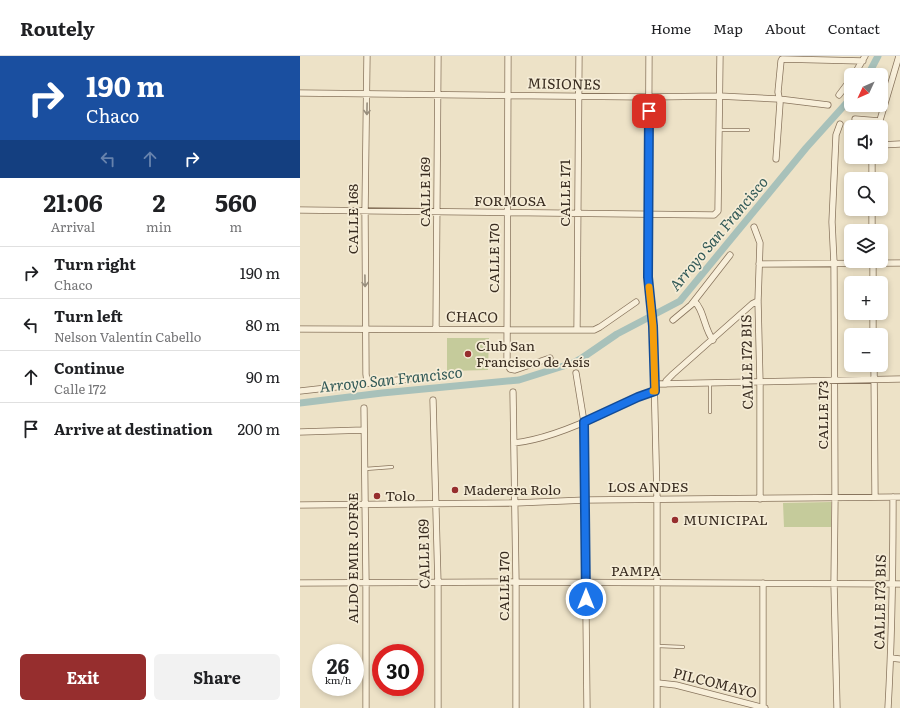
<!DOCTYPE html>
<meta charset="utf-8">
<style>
body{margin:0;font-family:Literata,serif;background:#f2f2f2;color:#202124;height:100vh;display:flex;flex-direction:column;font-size:15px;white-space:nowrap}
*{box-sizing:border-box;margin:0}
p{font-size:13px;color:#757577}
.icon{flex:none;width:22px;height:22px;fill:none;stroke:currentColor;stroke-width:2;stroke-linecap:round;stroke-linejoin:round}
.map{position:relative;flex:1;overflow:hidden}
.drawer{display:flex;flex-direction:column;background:#fff;width:300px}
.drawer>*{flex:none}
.guide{background:#1a4fa0;color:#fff;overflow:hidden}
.needle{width:26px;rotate:226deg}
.tools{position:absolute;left:544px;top:12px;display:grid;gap:8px}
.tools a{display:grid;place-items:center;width:44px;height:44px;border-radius:6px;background:#fff;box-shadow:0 2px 6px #0003;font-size:20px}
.speed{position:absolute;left:12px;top:588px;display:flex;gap:8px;font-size:20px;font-weight:700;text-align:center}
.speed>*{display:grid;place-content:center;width:52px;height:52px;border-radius:50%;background:#fff;box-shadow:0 2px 6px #0003;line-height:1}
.speed small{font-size:10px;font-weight:400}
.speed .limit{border:6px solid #d22;background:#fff;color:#111}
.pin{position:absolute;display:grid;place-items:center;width:34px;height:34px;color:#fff;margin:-17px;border-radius:8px;box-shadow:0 2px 6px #0006}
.me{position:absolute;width:44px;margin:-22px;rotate:0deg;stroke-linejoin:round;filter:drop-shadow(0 0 3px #0008)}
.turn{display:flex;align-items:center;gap:14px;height:84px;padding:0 20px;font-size:18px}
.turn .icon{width:52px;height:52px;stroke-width:2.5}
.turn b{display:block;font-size:28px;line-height:34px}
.lanes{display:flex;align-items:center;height:38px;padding:0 20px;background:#0003;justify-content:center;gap:20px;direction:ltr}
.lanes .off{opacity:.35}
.eta{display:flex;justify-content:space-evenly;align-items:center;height:68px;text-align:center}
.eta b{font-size:24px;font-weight:700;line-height:28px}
.primary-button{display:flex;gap:8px;margin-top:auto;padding:8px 20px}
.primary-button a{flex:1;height:46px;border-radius:6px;background:#962e2e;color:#fff;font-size:16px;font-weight:700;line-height:46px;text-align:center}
.primary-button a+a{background:#f2f2f2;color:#202124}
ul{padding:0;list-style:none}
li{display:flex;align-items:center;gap:12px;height:52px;padding:0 20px;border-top:1px solid #e0e0e0}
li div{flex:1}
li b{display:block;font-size:15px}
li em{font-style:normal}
header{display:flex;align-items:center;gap:24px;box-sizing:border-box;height:56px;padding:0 20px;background:#fff;border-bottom:1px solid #e0e0e0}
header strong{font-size:19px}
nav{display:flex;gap:22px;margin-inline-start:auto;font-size:14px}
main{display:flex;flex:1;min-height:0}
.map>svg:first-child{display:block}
.green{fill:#c5cb9b}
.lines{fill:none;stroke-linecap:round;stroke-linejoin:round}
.canal{stroke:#a8c1ba;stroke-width:7}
.service-casing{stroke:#88745d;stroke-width:4}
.minor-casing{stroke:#88745d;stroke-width:7}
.service{stroke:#f8efda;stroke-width:2.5}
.minor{stroke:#f8efda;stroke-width:5.5}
.oneway{stroke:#988e7d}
.route-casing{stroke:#114b97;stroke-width:10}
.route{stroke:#1a73e8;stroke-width:7}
.slow{stroke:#f59e0b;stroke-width:7}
.poi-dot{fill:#962e2e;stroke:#f5ecd6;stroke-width:1.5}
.labels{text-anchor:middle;stroke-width:3.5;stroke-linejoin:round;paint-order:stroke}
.street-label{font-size:14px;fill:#392c20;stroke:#f5ecd6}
.poi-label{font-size:14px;fill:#392c20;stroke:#f5ecd6;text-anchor:start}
.water-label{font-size:15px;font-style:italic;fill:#305856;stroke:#f5ecd6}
</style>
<header>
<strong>Routely</strong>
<nav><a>Home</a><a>Map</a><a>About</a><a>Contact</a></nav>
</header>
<main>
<section class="drawer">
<div class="guide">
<div class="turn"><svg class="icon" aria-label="right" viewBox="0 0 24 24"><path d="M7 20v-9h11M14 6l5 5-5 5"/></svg><div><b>190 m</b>Chaco</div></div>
<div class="lanes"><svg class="icon off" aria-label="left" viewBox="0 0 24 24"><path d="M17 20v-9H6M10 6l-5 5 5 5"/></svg><svg class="icon off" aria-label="ahead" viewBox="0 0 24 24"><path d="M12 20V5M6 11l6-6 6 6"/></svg><svg class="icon" aria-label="right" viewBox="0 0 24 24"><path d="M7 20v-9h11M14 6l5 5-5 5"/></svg></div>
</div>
<div class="eta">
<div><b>21:06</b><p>Arrival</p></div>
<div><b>2</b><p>min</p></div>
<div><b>560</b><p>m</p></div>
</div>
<ul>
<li><svg class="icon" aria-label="right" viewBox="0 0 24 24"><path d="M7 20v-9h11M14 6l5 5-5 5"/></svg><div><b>Turn right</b><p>Chaco</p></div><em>190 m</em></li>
<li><svg class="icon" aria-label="left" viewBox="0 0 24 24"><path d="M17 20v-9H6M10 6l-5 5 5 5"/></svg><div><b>Turn left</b><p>Nelson Valentín Cabello</p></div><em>80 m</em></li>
<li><svg class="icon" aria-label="ahead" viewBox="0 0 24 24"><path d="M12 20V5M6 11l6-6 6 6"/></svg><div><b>Continue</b><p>Calle 172</p></div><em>90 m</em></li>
<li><svg class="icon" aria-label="arrive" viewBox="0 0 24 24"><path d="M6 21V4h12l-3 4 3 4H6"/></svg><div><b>Arrive at destination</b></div><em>200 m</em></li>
</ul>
<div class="primary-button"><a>Exit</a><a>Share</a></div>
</section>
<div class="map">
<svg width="600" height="652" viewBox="0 0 600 652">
<rect width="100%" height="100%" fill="#ede2c7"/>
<path class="green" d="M147 282H189L188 314 147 315Z
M531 446V471H484L483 447Z"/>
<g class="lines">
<path class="canal" d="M568 19 578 0
M0 347 82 337 219 324 273 307 282 302 317 278 380 245 506 92 551 42"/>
<defs>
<path id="service" d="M419 74H448
M410 328V356
M65 413 92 411
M358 590 383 591"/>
<path id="minor" d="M208 0 207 306 210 313 215 314 250 302
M349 0 348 221 353 277 357 443V652
M554 19 565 0
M0 37 349 41 419 40 479 43 528 49
M539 39 551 23
M555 63 579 65
M578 71 599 0
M581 89 600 88
M476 103 480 47 478 36 481 5 482 3 563 5
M572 123V101
M572 153V175
M0 154 414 159 418 155 420 0
M454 171 460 187 458 245 460 327V443
M573 205V227
M459 208 600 207
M394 245C404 253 404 273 413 284
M573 257V279
M373 264 391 249 430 199
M0 273 294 274 300 271 336 246
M136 273 138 0
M277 273 279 0
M574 309 575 441
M276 317 284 366 287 652
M67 326 66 318 65 156 67 0
M355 328 600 323
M366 328V325L373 318 452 248 458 245
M0 335 116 322
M213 336 216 526V652
M133 344 138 528V652
M64 352 66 527V652
M0 376 64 374
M214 387C242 384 279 369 304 357 321 349 337 339 355 335
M0 449 215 447 286 444 600 441
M0 527 216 526 600 528
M591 602 600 603
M358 627 376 629 465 652
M463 652V527
M537 652 534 528 535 441 534 207 532 166 536 79 540 68
M588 652C592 582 593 511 593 441"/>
</defs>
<use href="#service" class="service-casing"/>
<use href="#minor" class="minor-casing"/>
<use href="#service" class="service"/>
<use href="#minor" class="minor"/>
</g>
<defs><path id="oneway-shaft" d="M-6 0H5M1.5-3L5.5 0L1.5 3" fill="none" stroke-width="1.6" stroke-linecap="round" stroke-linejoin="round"/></defs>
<g class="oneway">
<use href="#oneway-shaft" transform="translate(67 53) rotate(91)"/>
<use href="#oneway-shaft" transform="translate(65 225) rotate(89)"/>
</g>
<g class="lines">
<defs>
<path id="route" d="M286 543 284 366 338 341 355 335 353 270 348 221 349 55"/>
</defs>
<use href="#route" class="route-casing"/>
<use href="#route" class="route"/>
<path class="slow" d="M349 231 353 270 355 335H353"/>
</g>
<g class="poi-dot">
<circle cx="168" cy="298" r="4"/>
<circle cx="155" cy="434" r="4"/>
<circle cx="77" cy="440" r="4"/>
<circle cx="375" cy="464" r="4"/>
</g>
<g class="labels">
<g class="street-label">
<text transform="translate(264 28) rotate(1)" y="5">MISIONES</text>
<text transform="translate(125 136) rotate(-90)" y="5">CALLE 169</text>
<text transform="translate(265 137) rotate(-90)" y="5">CALLE 171</text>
<text x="210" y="150">FORMOSA</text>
<text transform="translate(53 163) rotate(-90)" y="5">CALLE 168</text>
<text transform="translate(194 202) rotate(-90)" y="5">CALLE 170</text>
<text transform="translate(172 261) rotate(1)" y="5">CHACO</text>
<text transform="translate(447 306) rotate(-91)" y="5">CALLE 172 BIS</text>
<text transform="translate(523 359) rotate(-90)" y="5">CALLE 173</text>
<text x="348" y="436">LOS ANDES</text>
<text transform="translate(124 498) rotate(-91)" y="5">CALLE 169</text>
<text transform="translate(53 502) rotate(-90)" y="5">ALDO EMIR JOFRE</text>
<text x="336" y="520">PAMPA</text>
<text transform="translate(204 530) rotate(-90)" y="5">CALLE 170</text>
<text transform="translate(580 546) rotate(-89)" y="5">CALLE 173 BIS</text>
<text transform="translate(415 627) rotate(14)" y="5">PILCOMAYO</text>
</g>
<g class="poi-label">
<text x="176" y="295">Club San<tspan x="176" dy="16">Francisco de Asís</tspan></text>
<text x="163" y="439">Maderera Rolo</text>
<text x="85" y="445">Tolo</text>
<text x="383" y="469">MUNICIPAL</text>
</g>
<g class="water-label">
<text transform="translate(419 178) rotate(-50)" y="5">Arroyo San Francisco</text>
<text transform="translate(91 324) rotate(-6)" y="5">Arroyo San Francisco</text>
</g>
</g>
</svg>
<div class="tools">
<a><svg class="needle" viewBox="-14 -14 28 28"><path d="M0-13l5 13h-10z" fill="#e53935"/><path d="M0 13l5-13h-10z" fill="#757577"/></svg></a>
<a><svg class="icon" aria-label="sound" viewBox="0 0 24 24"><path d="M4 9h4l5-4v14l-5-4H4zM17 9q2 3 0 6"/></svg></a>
<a><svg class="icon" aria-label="search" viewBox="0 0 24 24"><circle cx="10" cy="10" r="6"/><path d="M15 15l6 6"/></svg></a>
<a><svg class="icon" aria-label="layers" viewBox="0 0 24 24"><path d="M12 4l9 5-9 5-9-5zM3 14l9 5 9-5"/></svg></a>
<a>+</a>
<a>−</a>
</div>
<div class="speed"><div>26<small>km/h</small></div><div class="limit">30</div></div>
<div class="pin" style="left:349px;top:55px;background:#d93025"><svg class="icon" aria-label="arrive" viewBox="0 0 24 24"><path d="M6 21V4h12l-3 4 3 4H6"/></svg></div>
<svg class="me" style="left:286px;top:543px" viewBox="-20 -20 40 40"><circle r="17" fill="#1a73e8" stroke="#fff" stroke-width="3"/><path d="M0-11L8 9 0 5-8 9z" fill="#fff"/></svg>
</div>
</main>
